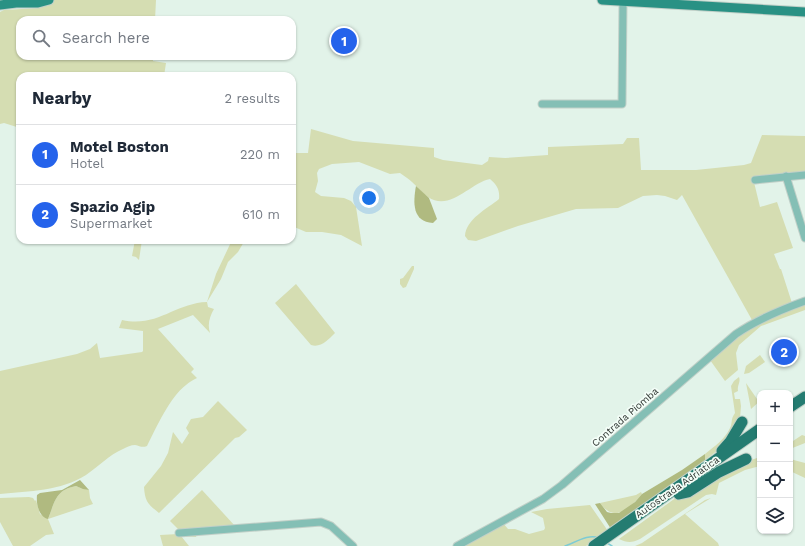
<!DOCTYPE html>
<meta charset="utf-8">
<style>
:root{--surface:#fff;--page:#f6f6f7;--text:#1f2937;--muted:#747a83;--line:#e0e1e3;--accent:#2563eb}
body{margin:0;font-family:"Work Sans",sans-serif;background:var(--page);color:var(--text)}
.controls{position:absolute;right:12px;bottom:12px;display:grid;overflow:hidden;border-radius:8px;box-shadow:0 1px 3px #0004}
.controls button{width:36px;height:36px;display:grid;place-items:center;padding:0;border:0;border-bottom:1px solid var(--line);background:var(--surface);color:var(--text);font:20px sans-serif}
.you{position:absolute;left:369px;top:198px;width:14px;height:14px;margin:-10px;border:3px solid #fff;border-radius:50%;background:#1a73e8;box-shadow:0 0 0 6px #1a73e833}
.badge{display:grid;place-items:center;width:26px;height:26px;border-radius:50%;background:var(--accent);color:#fff;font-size:13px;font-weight:700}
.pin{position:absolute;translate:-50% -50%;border:2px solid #fff;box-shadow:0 1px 4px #0006}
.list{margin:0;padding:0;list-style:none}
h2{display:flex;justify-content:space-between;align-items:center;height:52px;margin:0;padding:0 16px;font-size:17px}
h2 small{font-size:13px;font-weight:400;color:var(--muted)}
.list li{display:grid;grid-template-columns:26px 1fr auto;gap:12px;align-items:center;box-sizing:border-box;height:60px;padding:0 16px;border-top:1px solid var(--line)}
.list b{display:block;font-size:15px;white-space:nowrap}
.list p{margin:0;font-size:13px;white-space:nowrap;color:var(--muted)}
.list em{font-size:13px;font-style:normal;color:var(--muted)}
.icon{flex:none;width:22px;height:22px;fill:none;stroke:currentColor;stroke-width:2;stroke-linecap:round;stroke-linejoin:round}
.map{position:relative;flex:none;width:805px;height:546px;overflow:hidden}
.search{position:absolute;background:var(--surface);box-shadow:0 1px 3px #0004;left:16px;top:16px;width:280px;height:44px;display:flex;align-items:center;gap:10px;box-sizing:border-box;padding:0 14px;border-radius:12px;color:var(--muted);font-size:15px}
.panel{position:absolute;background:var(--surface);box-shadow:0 1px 3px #0004;left:16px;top:72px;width:280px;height:172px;border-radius:12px}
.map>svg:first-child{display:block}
.green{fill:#d5ddb2}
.forest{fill:#b0ba80}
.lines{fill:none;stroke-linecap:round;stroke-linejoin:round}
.stream{stroke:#7dcbd4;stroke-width:1.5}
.minor-casing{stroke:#c1d0c8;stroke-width:9}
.major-casing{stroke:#c1d0c8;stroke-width:11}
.highway-casing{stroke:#c1d0c8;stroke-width:13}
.minor{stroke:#84bfb5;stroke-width:7}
.major{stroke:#299184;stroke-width:9}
.highway{stroke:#247c71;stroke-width:11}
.labels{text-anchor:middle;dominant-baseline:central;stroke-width:3.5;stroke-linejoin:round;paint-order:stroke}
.street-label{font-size:10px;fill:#2c332f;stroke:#f4fef8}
</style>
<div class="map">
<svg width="805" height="546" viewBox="0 0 805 546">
<rect width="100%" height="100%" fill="#e2f3e9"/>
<g class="green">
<path d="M54 0H156L155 20H20V56H153V61L166 63 164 76H20V128L4 123 0 124V12L4 10 39 8 45 6Z"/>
<path d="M311 129 353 141 434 148V157L443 160 482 165 488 161 489 157 505 158 548 155V147L623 144 627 138H639L641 170H696L744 165 751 163 762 135 805 136V173L753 178 760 207 777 202 793 248 774 254 780 269H781L792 303 765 314 752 320 682 195 677 200 665 196 657 195 643 196 618 208 576 209 518 226 476 241 468 240 465 236C466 219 487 209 499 199 500 190 497 185 490 179 470 183 450 212 428 197 422 193 418 187 412 182 409 179 404 176 400 173L390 174 359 162 332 164 319 169 317 173 318 181 315 192 321 196 344 198 351 201 356 207 362 246 341 235 322 232H306L292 226V153H308Z"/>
<path d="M135 240H142L139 260 136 257 132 256Z"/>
<path d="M232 240H245L238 252 228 262 221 279 207 302 208 307 214 309C210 316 207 324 210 333L193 315 158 329 194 369 191 372 197 378C193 380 189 382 186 385 170 397 156 428 147 446 142 448 140 446 135 445 131 445 127 447 123 449 109 455 99 466 86 475 61 491 29 491 0 494V371L77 354 90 349 97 343 100 358 142 352 143 351V331L119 328 122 320C157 328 175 303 207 302L216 274Z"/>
<path d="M412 266H414V269L406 287 403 288 400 284V279L403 278Z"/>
<path d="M296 284 335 333C328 340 321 348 311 345L275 303Z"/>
<path d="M805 304V310L761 326 739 345 736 353 738 370 725 381 710 360 753 326 791 309Z"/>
<path d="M760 355 765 362 749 373 744 374 746 366Z"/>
<path d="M739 377C741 382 737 385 738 391L734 393 735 399H740L741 406 740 418 722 447 705 460V454C715 446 725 439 730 428 733 422 730 420 735 413L731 386 734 381Z"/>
<path d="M746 383 757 399 760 397V401L751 409Z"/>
<path d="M218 401 247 430 239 437 235 438 159 513C148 504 145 502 144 487L161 466 168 453 173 432 182 444 189 433 186 428 191 419 203 417Z"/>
<path d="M802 435 805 436V443L790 449V443Z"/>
<path d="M760 457V466L745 470 719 483 716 495 712 494 706 495 640 539C632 543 627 543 619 539L681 494 748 461Z"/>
<path d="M790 459 805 463V478L790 471Z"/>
<path d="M76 486 81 488 89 490 90 498 93 504 48 519 54 534 46 535 30 546H13L0 522V498L29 497 33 498 35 501 36 500 40 514 48 519C55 502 55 490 76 486Z"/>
<path d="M202 490 235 526 181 532 170 521Z"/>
<path d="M641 492 642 494C630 508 615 524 600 503L636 495Z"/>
<path d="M711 498 685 514 718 543 719 546H635L642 543 705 500Z"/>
<path d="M590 505 608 531 586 546H462L503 523 508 529H515L529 534 544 530 545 528 543 518 531 512 547 509Z"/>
<path d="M197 533 196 537 181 536 189 546H163L160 535Z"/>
</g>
<g class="forest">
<path d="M416 186 429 198 437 219 433 223C412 222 413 202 416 186Z"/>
<path d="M705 454V460L611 529 595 504 600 503 607 512 611 513H619L635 502 642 494 682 470Z"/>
<path d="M80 480 89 490 83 489 76 486C55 490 55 502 48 519 39 517 36 504 37 495L40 493 62 490Z"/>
</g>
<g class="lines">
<g class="stream">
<path d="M607 543 612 546"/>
<path d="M565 546C574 543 590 533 598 538"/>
</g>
<g class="minor-casing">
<g id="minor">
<path d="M542 104H622L623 1"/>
<path d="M786 176 805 238"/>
<path d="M755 180 805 175"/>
<path d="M179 533 321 522 331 526 353 546"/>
<path d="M457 546 543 499 562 485 736 334C758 319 780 310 805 301"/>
</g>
</g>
<g class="major-casing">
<g id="major">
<path d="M602 0 805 12"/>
<path d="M0 5 16 3H38L49 0"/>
</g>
</g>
<g class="highway-casing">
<g id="highway">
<path d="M790 407 805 397"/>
<path d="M722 451 730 442 742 422"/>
<path d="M679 494 688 492 719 472 746 459"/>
<path d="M594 546 760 429"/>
</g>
</g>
<use href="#minor" class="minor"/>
<use href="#major" class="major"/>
<use href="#highway" class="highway"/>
</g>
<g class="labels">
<g class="street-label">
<text transform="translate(625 417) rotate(-41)">Contrada Piomba</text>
<text transform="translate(677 487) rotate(-35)">Autostrada Adriatica</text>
</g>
</g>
</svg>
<div class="controls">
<button>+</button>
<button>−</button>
<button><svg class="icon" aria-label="locate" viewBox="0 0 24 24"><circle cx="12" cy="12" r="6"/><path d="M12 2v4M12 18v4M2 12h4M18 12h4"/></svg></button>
<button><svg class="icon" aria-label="layers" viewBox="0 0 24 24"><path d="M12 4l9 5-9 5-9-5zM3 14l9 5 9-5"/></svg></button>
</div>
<div class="you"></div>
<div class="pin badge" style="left:344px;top:41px">1</div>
<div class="pin badge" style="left:784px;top:352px">2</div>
<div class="search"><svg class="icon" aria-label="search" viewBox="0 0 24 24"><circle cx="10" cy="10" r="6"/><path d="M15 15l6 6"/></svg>Search here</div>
<section class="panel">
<h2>Nearby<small>2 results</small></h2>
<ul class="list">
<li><span class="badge">1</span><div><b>Motel Boston</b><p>Hotel</p></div><em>220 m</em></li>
<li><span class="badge">2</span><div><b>Spazio Agip</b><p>Supermarket</p></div><em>610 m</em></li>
</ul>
</section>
</div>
